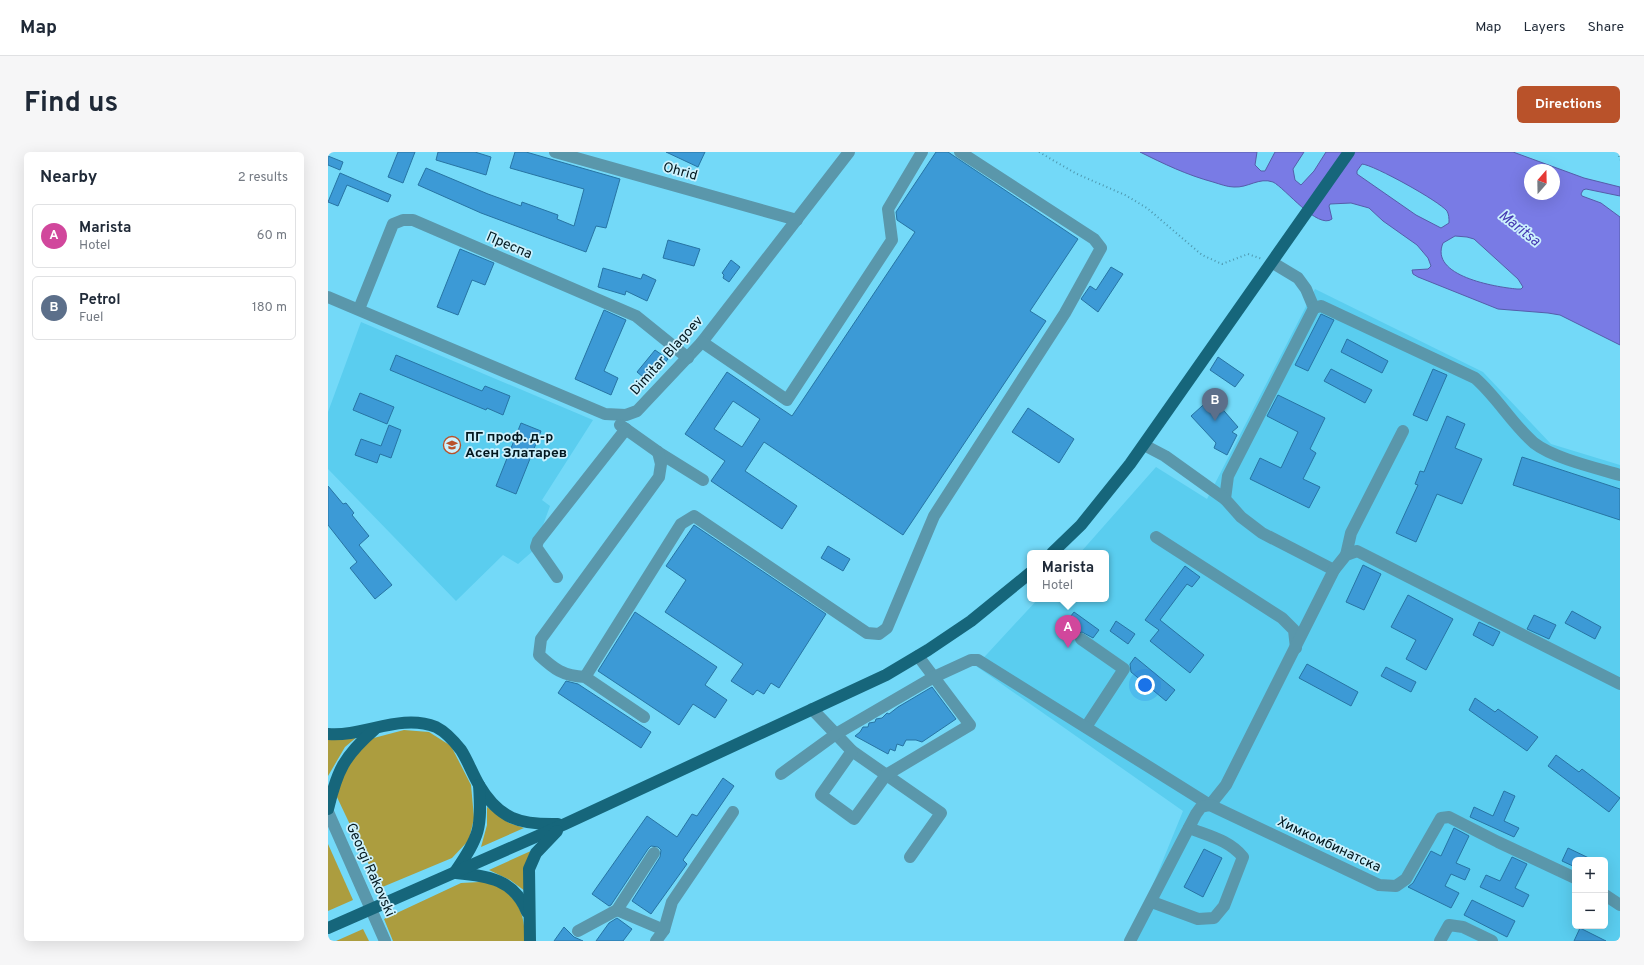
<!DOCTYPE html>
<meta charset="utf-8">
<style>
:root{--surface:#fff;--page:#f6f6f7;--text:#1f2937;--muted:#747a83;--line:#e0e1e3;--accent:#b9522a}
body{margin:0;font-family:Overpass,sans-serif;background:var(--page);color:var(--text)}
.controls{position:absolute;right:12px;bottom:12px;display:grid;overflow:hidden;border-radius:6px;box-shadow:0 4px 16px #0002}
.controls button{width:36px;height:36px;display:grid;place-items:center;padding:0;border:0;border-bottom:1px solid var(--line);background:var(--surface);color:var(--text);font:20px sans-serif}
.compass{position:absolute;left:1196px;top:12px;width:36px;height:36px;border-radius:50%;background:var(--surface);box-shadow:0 4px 16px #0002;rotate:20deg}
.you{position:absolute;left:817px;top:533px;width:14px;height:14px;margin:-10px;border:3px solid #fff;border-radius:50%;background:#1a73e8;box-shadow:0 0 0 6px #1a73e833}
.badge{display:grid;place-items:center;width:26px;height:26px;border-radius:50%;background:var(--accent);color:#fff;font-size:13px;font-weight:700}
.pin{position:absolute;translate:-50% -33px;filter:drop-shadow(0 1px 2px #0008)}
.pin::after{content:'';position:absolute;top:21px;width:14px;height:12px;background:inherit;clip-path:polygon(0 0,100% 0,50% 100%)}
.popup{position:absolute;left:699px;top:398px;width:82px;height:52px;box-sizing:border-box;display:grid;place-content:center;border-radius:6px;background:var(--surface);filter:drop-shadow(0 1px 3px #0005);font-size:13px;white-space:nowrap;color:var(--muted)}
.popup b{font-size:15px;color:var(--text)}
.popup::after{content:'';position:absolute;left:50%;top:100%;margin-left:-8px;border:8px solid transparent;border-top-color:var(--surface)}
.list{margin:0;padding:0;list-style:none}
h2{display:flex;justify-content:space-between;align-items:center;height:52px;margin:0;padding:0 16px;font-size:17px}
h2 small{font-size:13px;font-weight:400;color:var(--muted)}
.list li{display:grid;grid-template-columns:26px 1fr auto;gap:12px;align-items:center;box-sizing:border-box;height:64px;margin:0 8px 8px;padding:0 8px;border:1px solid var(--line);border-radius:6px}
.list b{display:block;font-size:15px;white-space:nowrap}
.list p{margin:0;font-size:13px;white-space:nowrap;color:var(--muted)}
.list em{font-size:13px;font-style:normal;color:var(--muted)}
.map{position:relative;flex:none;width:1292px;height:789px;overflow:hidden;border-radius:6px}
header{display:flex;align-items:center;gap:24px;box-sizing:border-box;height:56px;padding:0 20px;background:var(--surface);border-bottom:1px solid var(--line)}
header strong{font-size:19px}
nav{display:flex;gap:22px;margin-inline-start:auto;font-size:14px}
.intro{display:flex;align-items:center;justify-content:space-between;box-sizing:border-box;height:96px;padding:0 24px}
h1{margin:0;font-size:28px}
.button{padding:10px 18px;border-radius:6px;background:var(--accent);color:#fff;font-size:14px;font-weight:700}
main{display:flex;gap:24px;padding:0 24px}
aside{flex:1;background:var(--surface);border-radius:6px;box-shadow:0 4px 16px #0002}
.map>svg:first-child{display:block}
.built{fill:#5acdef;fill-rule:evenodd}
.green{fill:#ac9d3f}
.water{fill:#797be5;stroke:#555da9;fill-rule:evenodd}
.building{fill:#3c9ad6;stroke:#2774a3;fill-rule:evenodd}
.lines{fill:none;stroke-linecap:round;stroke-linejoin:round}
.path{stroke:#4d97ae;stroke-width:2;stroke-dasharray:1 3;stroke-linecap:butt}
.minor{stroke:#5a97ab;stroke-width:12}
.major{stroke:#16667b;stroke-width:12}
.labels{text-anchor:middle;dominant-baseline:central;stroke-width:3.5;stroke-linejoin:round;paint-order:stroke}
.street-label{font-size:14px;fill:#02171e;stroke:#ccf1fd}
.poi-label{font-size:14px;font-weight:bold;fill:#02171e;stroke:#ccf1fd;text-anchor:start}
.water-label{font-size:15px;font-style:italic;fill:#4538b2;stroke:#ccf1fd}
</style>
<header>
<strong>Map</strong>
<nav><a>Map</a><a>Layers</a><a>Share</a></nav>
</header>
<div class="intro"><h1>Find us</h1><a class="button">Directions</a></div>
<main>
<aside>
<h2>Nearby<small>2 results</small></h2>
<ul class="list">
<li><span class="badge" style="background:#d1479c">A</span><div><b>Marista</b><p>Hotel</p></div><em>60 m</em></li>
<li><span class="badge" style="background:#5c6f8a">B</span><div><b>Petrol</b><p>Fuel</p></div><em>180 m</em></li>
</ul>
</aside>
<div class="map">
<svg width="1292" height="789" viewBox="0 0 1292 789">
<rect width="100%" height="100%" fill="#73d9f8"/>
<g class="built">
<path d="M987 137 1155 220 1223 292 1292 313V789H802L855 659 648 514 710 447H778V401H752L828 315 879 347ZM1247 708H1277V774H1247Z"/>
<path d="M33 170 265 268 214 348 222 354 206 398 190 412 175 403 128 449 0 317V260Z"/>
</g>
<g class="green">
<path d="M76 578 101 580 123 594 143 633 146 666 141 688 124 706 52 736 8 643 19 613 42 587Z"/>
<path d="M30 584 17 595 0 624V585Z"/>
<path d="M159 655 181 671 196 676 153 695 159 673Z"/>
<path d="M0 692 25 748 0 759Z"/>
<path d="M205 698 197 739 182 728 161 718Z"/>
<path d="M133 731C142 731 153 729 161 731 188 740 199 763 196 789H65L56 767Z"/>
<path d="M35 777 41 789H8Z"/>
</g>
<path class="water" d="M812 0H929L927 13 933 19H937L947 0H976L965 17 967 28 973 33 986 19 998 0H1185L1256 26 1292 35V44L1258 37 1255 38 1253 42 1254 44 1273 51 1292 65V193L1232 163 1220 161 1170 157 1090 125 1085 122 1084 118 1100 117 1103 114 1100 106 1089 93 1055 69 1041 56 1023 51 1002 52 1001 54 1004 67C990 78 957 36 945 30 931 25 920 36 906 35 899 35 892 32 885 30 859 23 836 12 812 0ZM1034 12C1046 13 1111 49 1119 59 1121 63 1121 66 1121 71L1113 76 1088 63 1029 22V19ZM1202 18H1226V42H1202ZM1127 84 1139 85 1146 87 1190 127 1195 135 1193 137H1189C1167 135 1101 124 1115 91Z"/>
<g class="building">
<path d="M70 0H87L75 31 60 25Z"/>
<path d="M110 0H147L163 5 158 23 108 8Z"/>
<path d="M187 0H198L292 27 278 76 268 74 258 100 153 61 90 33 98 16 160 42 193 54 194 50 230 63 229 67 246 74 256 37 182 16Z"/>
<path d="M338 0H377L370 15Z"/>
<path d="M608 0H620L750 87 702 159 718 169 575 383 436 290 417 319 469 354 454 377 383 329 397 309 357 282 399 220 464 264 587 80 569 68 568 60ZM405 249 432 267 414 295 386 277Z"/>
<path d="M0 4 15 10 12 18 0 13Z"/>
<path d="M12 21 63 43 60 50 19 33 10 54 0 50Z"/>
<path d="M340 88 372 97 366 114 335 106Z"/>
<path d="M132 97 166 111 157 133 144 128 130 163 109 155Z"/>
<path d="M403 108 412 115 401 130 395 126 396 123 394 121Z"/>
<path d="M783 115 795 122 770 160 753 147 762 134 768 138Z"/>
<path d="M275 116 313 127 315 122 328 128 319 149 298 139 297 143 270 135Z"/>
<path d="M276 158 298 168 276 219 290 226 283 243 247 227Z"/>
<path d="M993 162 1006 168 980 219 967 213Z"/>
<path d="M1019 187 1060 209 1054 221 1013 200Z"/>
<path d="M327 198 340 207 321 230 309 220Z"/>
<path d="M68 203 154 239 157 234 182 244 175 263 159 256 158 258 62 218Z"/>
<path d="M890 205 916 223 907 235 882 218Z"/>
<path d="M1003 217 1044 238 1037 251 996 229Z"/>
<path d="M1105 217 1119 223 1099 269 1085 263Z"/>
<path d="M32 241 66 255 59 272 25 258Z"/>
<path d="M950 243 997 266 982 297 988 301 975 327 992 335 981 356 922 327 932 306 953 316 970 280 939 264Z"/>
<path d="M884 245 910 275 904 280 909 283 899 303 886 296 888 291 863 264Z"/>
<path d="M700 256 746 287 731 311 684 280Z"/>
<path d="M1119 264 1137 272 1127 296 1154 307 1134 352 1109 342 1088 390 1068 381 1090 333 1087 332 1092 319 1096 320Z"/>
<path d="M193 271 213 279 188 342 168 334Z"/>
<path d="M61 273 73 278 63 306 52 302 49 311 27 303 33 287 53 294Z"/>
<path d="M1194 305 1292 337V368L1185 333Z"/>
<path d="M0 334 15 352 18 351 26 361 24 363 41 384 31 393 64 433 47 447 22 416 29 410 0 373Z"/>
<path d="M366 373 498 462 451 536 443 531 436 542 429 538 425 543 403 529 415 512 337 460 358 428 338 414Z"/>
<path d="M500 394 522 407 515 419 493 406Z"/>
<path d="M1035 413 1053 422 1036 458 1018 450Z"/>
<path d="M857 414 872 425 864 435 859 432 832 468 876 503 862 521 822 489 831 478 817 468Z"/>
<path d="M1080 443 1125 467 1098 518 1078 507 1088 488 1063 475Z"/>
<path d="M1244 459 1273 475 1267 487 1237 471Z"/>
<path d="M307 460 389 515 377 533 399 548 387 566 365 552 351 573 270 519Z"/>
<path d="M746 460 771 478 765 486 754 480 748 482 736 473Z"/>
<path d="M1206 463 1228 473 1221 487 1199 477Z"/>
<path d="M788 469 807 482 800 492 782 479Z"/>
<path d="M1151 470 1172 480 1165 494 1145 483Z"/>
<path d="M807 505 847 538 838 549 803 520 802 512Z"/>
<path d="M979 512 1030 540 1023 554 971 526Z"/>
<path d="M1058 515 1088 530 1083 540 1053 524Z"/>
<path d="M238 529 250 532 323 580 313 596 230 541Z"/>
<path d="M604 535 628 567 594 590 588 588H578L575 594 569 592 567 599 562 597 560 602 527 584 532 580 535 575H540L541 571 547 570 548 567 554 566 559 561 561 562 570 555Z"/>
<path d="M1147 546 1167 560 1170 557 1210 585 1199 599 1141 558Z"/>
<path d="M1228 603 1251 620 1254 617 1292 646 1281 660 1220 614Z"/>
<path d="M395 626 406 634 355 708 359 712 323 762 304 749 332 705 333 698 330 695 323 694 320 697 283 753 281 754 264 742 319 664 349 685 364 662 369 664Z"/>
<path d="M1176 639 1187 644 1176 669 1191 676 1186 685 1142 665 1146 655 1165 664Z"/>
<path d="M1126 676 1141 684 1128 711 1142 717 1137 728 1123 722 1117 734 1131 741 1123 756 1080 735 1085 731 1103 699 1113 704Z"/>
<path d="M1240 696 1265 708H1247V715L1234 709Z"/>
<path d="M876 697 894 706 875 745 856 735Z"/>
<path d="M1184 705 1199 712 1187 736 1201 743 1195 755 1152 735 1158 723 1172 729Z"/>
<path d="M1144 748 1187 769 1179 785 1136 763Z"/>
<path d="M289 766 304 777 295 789H268L281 771Z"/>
<path d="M236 775 246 785 255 789H226Z"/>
<path d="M1252 776 1278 789H1246Z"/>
</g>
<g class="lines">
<g class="path">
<path d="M711 0 749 22 797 43 819 56 874 103 894 112 920 102 934 107"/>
<path d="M1290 0 1292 8"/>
</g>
<g class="minor">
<path d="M227 0 469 68"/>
<path d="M945 111 970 126 978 137 986 156 900 324 897 347 913 365 934 381 1006 418"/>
<path d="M0 145 277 262 298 263 309 259 374 190 521 0"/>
<path d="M986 156 993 154 1147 226C1169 245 1184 272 1206 291 1225 306 1268 316 1292 323"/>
<path d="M31 157 65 72 75 68H85L308 164 360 206"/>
<path d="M374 190 459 248 564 88 560 57 594 0"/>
<path d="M292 273 330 300 375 328"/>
<path d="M816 293 837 304 897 347"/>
<path d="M828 385 954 466 966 478 968 496"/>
<path d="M1018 403 1023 381 1075 279"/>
<path d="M229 425 208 395 210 389 298 277"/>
<path d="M753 487 796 517 758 575"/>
<path d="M257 525 353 372 366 364 539 481 551 482 559 476 606 364 737 161 773 96 766 87 632 0"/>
<path d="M484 557 524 599 613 661 582 705"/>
<path d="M316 565 257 525C235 524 226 517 211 503L213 487 331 325 333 312 330 300"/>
<path d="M524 599 493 643 526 667 558 623 642 573 590 504"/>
<path d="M453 622 508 582 606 525 643 508H650L882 653 898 633 1006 418 1018 403 1029 399 1292 532"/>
<path d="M0 660 57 789"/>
<path d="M1277 743 1292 753"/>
<path d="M824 750 870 767 886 766 896 754 915 705C901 688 881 684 861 676"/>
<path d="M289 758 336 778"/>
<path d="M250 779 289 758 326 701"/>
<path d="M328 789 336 778 344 750 405 660"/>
<path d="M802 789 868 662 873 655 882 653 1051 733 1068 734 1078 727 1113 666 1121 665 1170 690 1247 726"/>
<path d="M1112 789 1121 773 1135 775 1164 789"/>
</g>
<g class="major">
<path d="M724 401 753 373 802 312 1021 0"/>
<path d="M0 582C36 585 72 561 108 575 118 580 126 589 133 598 140 609 144 621 151 633 171 667 192 673 230 672"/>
<path d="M0 657C9 619 16 604 46 578"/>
<path d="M127 720C152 684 154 676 151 633"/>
<path d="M128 721C160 724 186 727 199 760"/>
<path d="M0 776 237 672 558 523 600 498 643 469 702 421"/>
<path d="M202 789 201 717 208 701 229 679"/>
</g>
</g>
<defs>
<g id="school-ring" transform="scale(0.9)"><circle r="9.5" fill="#ccf1fd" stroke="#b9522a" stroke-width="1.5"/><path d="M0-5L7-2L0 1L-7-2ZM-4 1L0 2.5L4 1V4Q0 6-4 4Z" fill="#b9522a"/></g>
</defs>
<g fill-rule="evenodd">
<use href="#school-ring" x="124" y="293"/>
</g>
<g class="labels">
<g class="street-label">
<text transform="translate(352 20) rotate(15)">Ohrid</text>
<text transform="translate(181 94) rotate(23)">Преспа</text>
<text transform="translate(339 204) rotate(-48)">Dimitar Blagoev</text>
<text transform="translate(1001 693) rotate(25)">Химкомбинатска</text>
<text transform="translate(42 718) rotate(66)">Georgi Rakovski</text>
</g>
<g class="poi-label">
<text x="137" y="285">ПГ проф. д-р<tspan x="137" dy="16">Асен Златарев</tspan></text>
</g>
<g class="water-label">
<text transform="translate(1191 77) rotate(38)">Maritsa</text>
</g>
</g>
</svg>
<div class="controls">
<button>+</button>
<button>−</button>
</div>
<svg class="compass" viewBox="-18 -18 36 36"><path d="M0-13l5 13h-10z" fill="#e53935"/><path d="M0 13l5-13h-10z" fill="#747a83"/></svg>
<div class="you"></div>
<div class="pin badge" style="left:740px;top:496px;background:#d1479c">A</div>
<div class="popup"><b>Marista</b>Hotel</div>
<div class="pin badge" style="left:887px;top:269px;background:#5c6f8a">B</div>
</div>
</main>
